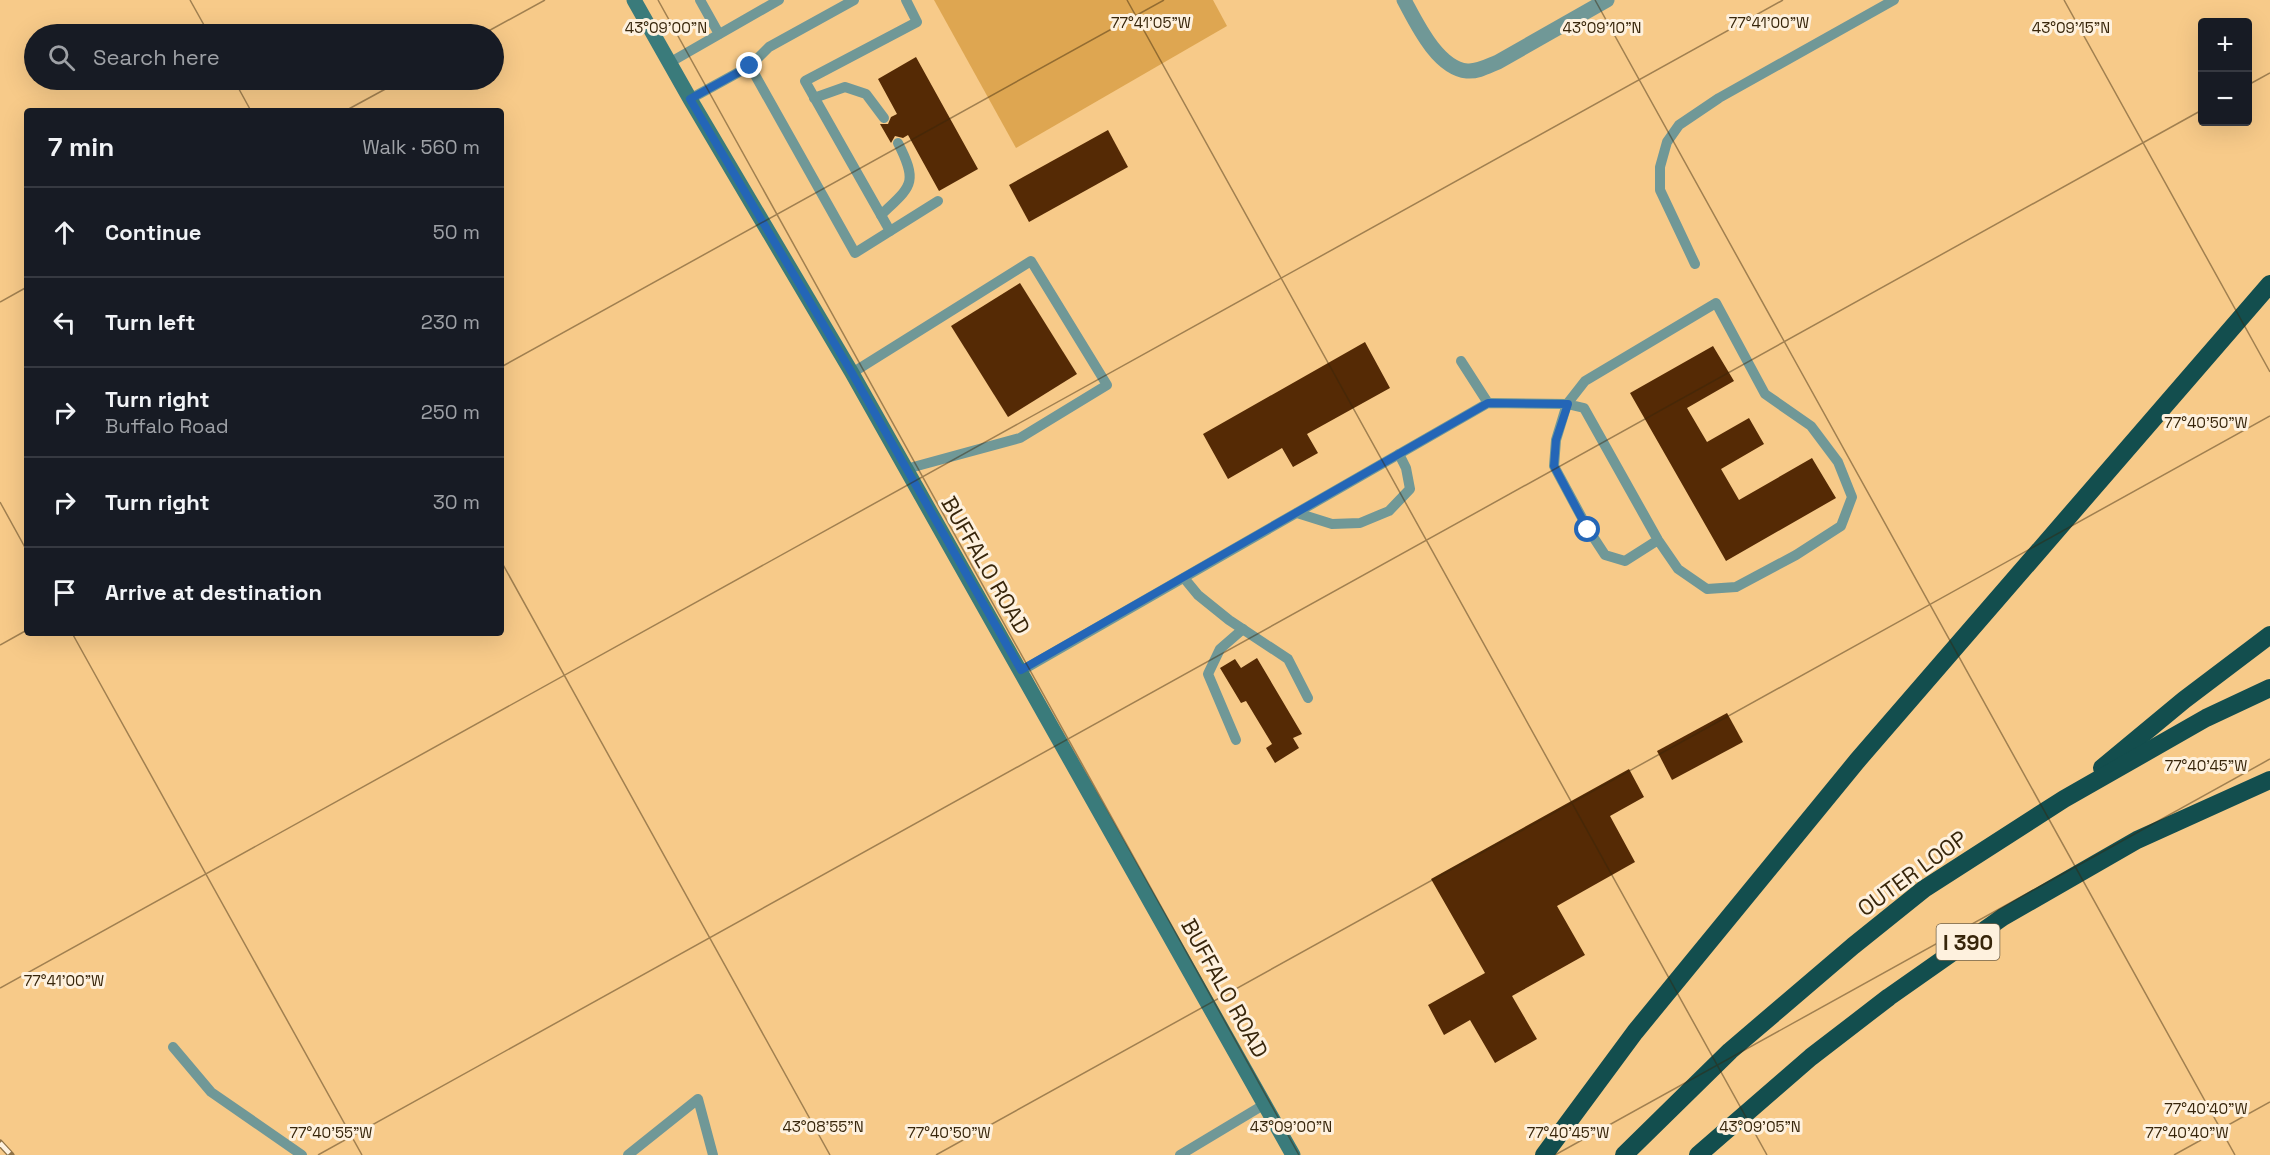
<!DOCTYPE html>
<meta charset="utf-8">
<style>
:root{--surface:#171b24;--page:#242831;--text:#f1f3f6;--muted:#9ea1a6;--line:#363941}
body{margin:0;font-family:"Space Grotesk",sans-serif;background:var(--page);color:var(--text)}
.controls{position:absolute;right:18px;top:18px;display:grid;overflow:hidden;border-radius:6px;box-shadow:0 6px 24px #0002}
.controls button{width:54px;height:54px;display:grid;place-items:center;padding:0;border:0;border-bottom:2px solid var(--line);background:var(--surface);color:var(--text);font:30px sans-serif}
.stop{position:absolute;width:18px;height:18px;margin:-14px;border:4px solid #2466b7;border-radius:50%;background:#fff}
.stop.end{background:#2466b7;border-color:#fff;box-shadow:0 2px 6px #0008}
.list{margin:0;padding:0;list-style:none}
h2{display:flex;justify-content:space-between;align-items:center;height:78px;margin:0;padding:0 24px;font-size:26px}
h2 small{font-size:20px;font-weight:400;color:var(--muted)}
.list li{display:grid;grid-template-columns:39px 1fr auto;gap:18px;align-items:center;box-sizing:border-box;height:90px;padding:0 24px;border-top:2px solid var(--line)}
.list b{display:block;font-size:22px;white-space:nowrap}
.list p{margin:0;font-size:20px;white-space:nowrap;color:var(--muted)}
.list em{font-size:20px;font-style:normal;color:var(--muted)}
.icon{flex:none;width:33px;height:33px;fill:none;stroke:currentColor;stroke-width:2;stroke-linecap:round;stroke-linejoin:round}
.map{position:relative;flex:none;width:2270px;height:1155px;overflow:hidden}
.search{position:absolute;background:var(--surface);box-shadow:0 6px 24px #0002;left:24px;top:24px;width:480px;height:66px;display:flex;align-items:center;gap:15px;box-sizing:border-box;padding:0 21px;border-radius:33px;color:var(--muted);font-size:22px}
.panel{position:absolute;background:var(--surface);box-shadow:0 6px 24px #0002;left:24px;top:108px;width:480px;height:528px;border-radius:6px}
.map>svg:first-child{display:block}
.green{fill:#dea651}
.building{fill:#552a05}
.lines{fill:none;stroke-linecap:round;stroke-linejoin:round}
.service{stroke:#709897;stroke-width:10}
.minor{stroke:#709897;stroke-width:15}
.secondary{stroke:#3a7b7b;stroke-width:15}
.motorway{stroke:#134e4e;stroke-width:18}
.rail-casing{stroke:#907245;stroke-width:7}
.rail{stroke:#fef1de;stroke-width:4.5;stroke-dasharray:14;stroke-linecap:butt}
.route{stroke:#2466b7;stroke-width:8}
.ticks{fill:none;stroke:#38260b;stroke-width:1.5;stroke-opacity:0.45}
.labels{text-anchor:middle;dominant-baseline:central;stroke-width:6;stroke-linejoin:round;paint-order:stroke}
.shield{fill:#fef1de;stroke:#73634a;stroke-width:1.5}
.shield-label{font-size:21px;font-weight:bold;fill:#38260b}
.street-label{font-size:22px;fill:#38260b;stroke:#fef1de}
.ticks-label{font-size:15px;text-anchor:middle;fill:#38260b;stroke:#fef1de;stroke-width:6;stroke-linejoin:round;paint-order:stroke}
</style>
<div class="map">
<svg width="2270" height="1155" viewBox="0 0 2270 1155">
<rect width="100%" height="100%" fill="#f7ca89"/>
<path class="green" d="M934 0H1213L1227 26 1016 148Z"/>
<g class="building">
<path d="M916 57 978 169 939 191 908 135 903 138 895 136 891 143 880 124H888L891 117 897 114 878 79Z"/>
<path d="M1108 130 1128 167 1029 222 1009 185Z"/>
<path d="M1020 283 1077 374 1008 417 951 326Z"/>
<path d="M1365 342 1390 388 1307 434 1318 453 1293 467 1282 448 1228 479 1203 434Z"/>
<path d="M1713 346 1734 381 1687 408 1707 442 1749 418 1764 444 1721 469 1739 500 1812 458 1836 498 1726 561 1630 393Z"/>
<path d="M1257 658 1302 734 1293 738 1299 748 1275 763 1266 748 1272 744 1246 701 1241 703 1220 668 1235 659 1241 668Z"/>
<path d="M1727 713 1743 742 1672 780 1657 751Z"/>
<path d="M1629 769 1644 797 1610 816 1635 862 1557 906 1585 955 1512 996 1537 1039 1495 1063 1470 1020 1444 1035 1428 1005 1485 973 1431 879Z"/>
</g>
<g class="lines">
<g class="service">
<path d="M700 0 719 34"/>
<path d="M669 63 779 0"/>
<path d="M750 66 769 47 854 0"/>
<path d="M814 98 845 87 866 94 884 118"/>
<path d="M690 99 750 66 855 253 938 201"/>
<path d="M881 215C911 186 919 184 898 143"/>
<path d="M890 231 805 81 917 22 906 0"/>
<path d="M1695 264 1660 190V167L1667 142 1679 125 1719 98 1894 0"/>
<path d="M1461 361 1488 403"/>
<path d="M852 373 1031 261 1107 385 1020 438 906 469"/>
<path d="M1297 513 1332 524 1360 523 1389 511 1410 489 1406 468 1399 454"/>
<path d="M1184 578 1198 595 1229 620 1288 659 1308 698"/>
<path d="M1021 671 1488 403 1567 404 1584 408 1658 540 1678 569 1707 589 1736 587 1796 555 1841 526 1852 497 1838 462 1811 426 1765 394 1716 303 1585 381 1567 404 1556 440 1554 466 1588 529 1605 555 1625 561 1658 540"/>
<path d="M1236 740 1208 674 1220 649 1243 629"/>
<path d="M173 1047 211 1092 302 1155"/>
<path d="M628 1155 698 1099 713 1155"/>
<path d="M1180 1155 1265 1104"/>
</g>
<path class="minor" d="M1404 0C1416 22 1437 68 1467 71 1478 72 1488 66 1498 62L1607 0"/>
<path class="secondary" d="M634 0 690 99 852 373 1293 1155"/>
<g class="motorway">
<path d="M2102 768 2184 700 2270 635"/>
<path d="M1544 1155 1635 1032 1857 761 2270 284"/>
<path d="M1624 1155 1730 1051 1853 946 1924 889 2064 799 2206 718 2270 688"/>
<path d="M1698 1155 1811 1057 1889 997 2003 917 2137 840 2270 780"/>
</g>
<g class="rail-casing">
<path id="rail" d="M0 1143 11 1155"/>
</g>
<use href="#rail" class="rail"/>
</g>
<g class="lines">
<path class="route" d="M750 66 690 99 852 373 1021 670 1488 403 1568 404 1556 440 1554 466 1588 530"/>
</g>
<path class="ticks" d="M190 0 209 34M658 0 1299 1155M1127 0 1767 1155M1595 0 2235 1155M2064 0 2270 372M483 34 545 0M234 80 251 111M2248 85 2270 73M345 111 402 80M0 302 27 287M501 367 1164 0M0 502 27 551M501 561 830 1155M72 633 362 1155M0 645 27 630M0 988 1783 0M318 1155 2202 110M936 1155 2270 416M1555 1155 2270 759M2174 1155 2270 1102"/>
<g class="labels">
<rect class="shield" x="1936.5" y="924" width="63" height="36" rx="4.5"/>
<g class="shield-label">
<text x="1968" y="942">I 390</text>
</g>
<g class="street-label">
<text transform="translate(986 565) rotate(60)">BUFFALO ROAD</text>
<text transform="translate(1912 873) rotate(-36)">OUTER LOOP</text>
<text transform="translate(1225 988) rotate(61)">BUFFALO ROAD</text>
</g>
</g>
<g class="ticks-label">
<text x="1151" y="28">77°41'05"W</text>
<text x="1769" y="28">77°41'00"W</text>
<text x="666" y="33">43°09'00"N</text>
<text x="1602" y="33">43°09'10"N</text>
<text x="2071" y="33">43°09'15"N</text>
<text x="2206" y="428">77°40'50"W</text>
<text x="2206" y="771">77°40'45"W</text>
<text x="64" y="986">77°41'00"W</text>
<text x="2206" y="1114">77°40'40"W</text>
<text x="823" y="1132">43°08'55"N</text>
<text x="1291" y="1132">43°09'00"N</text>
<text x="1760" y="1132">43°09'05"N</text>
<text x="331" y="1138">77°40'55"W</text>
<text x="949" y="1138">77°40'50"W</text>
<text x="1568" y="1138">77°40'45"W</text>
<text x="2187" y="1138">77°40'40"W</text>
</g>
</svg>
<div class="controls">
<button>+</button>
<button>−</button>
</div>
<div class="stop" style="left:1588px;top:530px"></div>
<div class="stop end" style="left:750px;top:66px"></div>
<div class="search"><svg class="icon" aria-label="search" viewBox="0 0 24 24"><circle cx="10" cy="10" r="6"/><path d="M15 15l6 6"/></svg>Search here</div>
<section class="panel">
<h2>7 min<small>Walk · 560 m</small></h2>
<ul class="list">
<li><svg class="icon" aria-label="ahead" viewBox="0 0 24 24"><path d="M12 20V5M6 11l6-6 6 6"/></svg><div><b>Continue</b></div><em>50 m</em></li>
<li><svg class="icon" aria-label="left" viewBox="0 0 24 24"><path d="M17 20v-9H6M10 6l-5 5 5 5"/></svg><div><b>Turn left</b></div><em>230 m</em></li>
<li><svg class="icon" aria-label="right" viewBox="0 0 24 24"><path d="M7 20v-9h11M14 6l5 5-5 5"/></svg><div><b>Turn right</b><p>Buffalo Road</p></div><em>250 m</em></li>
<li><svg class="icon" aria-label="right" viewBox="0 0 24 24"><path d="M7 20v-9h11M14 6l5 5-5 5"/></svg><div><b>Turn right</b></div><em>30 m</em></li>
<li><svg class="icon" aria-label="arrive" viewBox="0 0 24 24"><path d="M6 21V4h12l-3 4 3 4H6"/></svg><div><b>Arrive at destination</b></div></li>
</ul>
</section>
</div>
